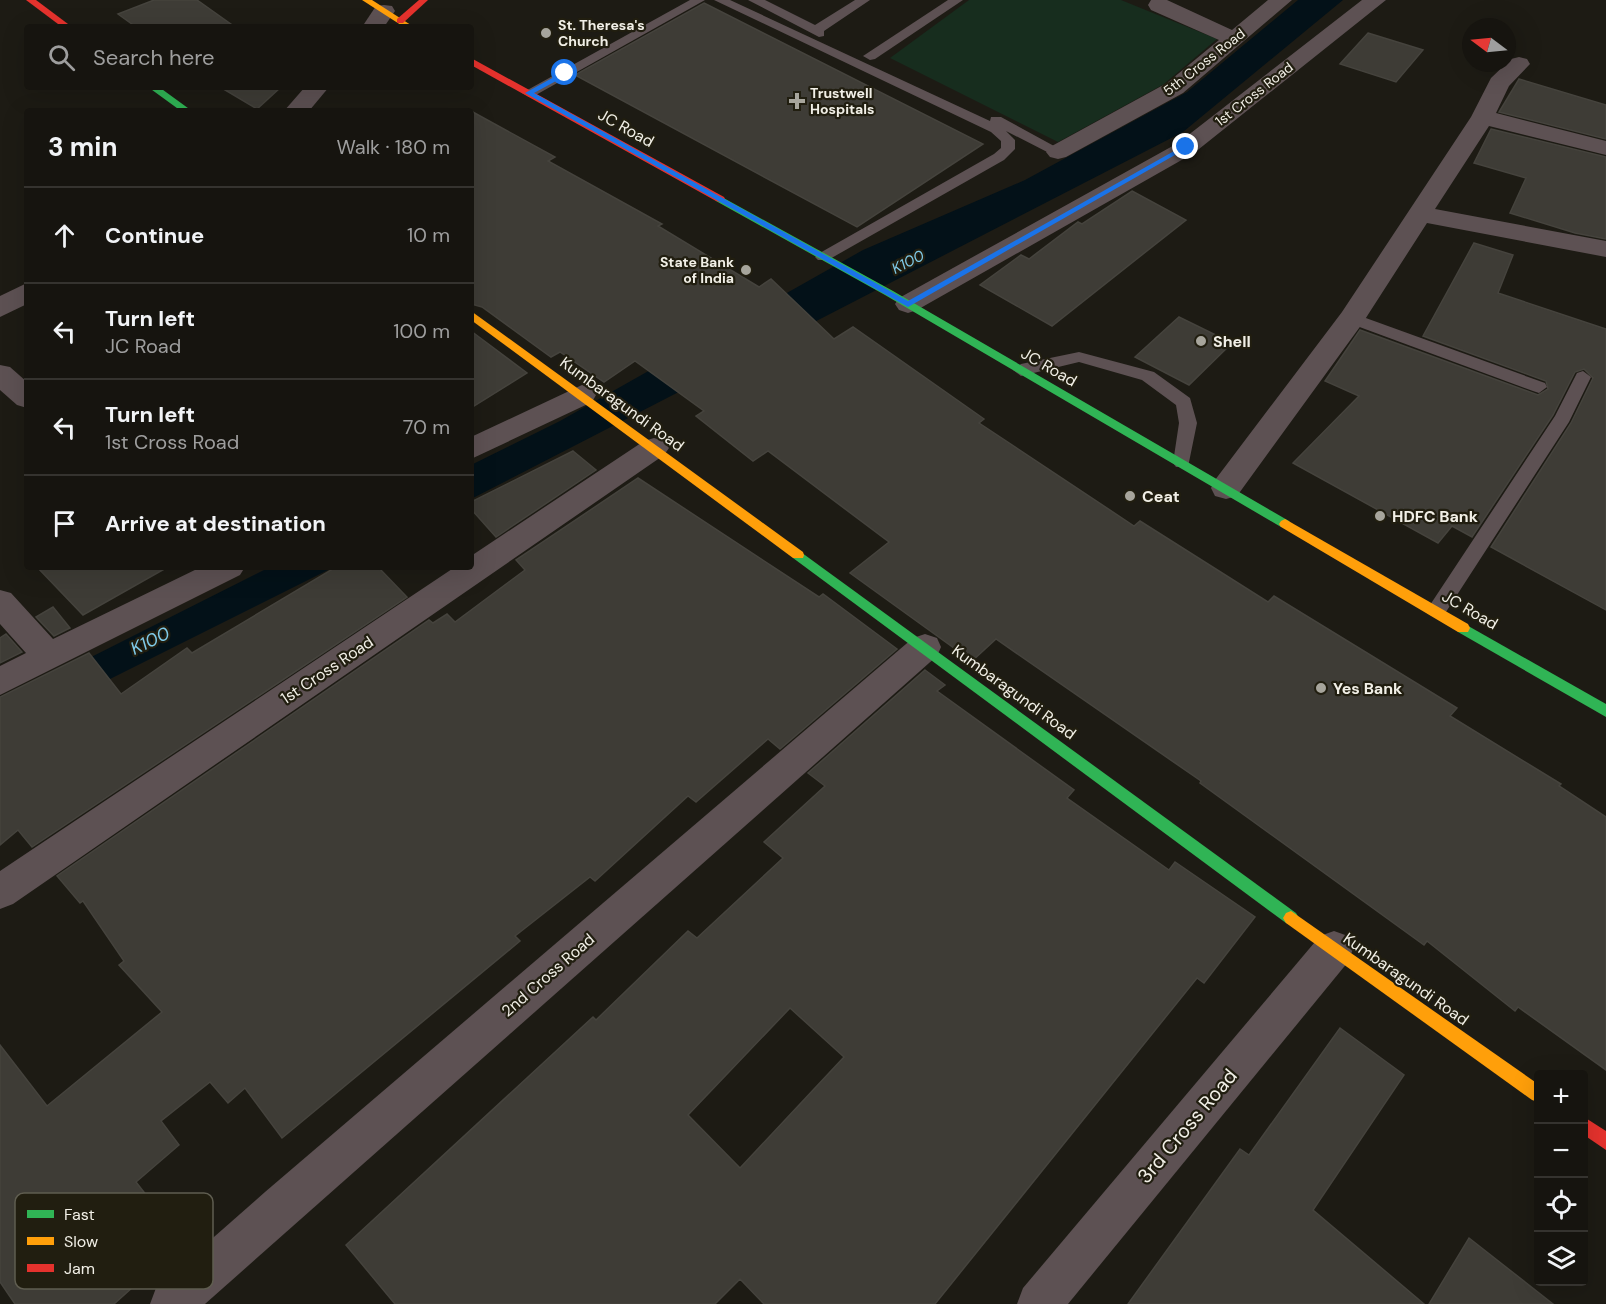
<!DOCTYPE html>
<meta charset="utf-8">
<style>
:root{--surface:#16140f;--page:#23211d;--text:#f1f3f6;--muted:#9e9e9e;--line:#35332f}
body{margin:0;font-family:"DM Sans",sans-serif;background:var(--page);color:var(--text)}
.controls{position:absolute;right:18px;bottom:18px;display:grid;overflow:hidden;border-radius:6px;box-shadow:0 6px 24px #0002}
.controls button{width:54px;height:54px;display:grid;place-items:center;padding:0;border:0;border-bottom:2px solid var(--line);background:var(--surface);color:var(--text);font:30px sans-serif}
.compass{position:absolute;left:1462px;top:18px;width:54px;height:54px;border-radius:50%;background:var(--surface);box-shadow:0 6px 24px #0002;rotate:286deg}
.stop{position:absolute;width:18px;height:18px;margin:-14px;border:4px solid #1a73e8;border-radius:50%;background:#fff}
.stop.end{background:#1a73e8;border-color:#fff;box-shadow:0 2px 6px #0008}
.list{margin:0;padding:0;list-style:none}
h2{display:flex;justify-content:space-between;align-items:center;height:78px;margin:0;padding:0 24px;font-size:26px}
h2 small{font-size:20px;font-weight:400;color:var(--muted)}
.list li{display:grid;grid-template-columns:39px 1fr auto;gap:18px;align-items:center;box-sizing:border-box;height:96px;padding:0 24px;border-top:2px solid var(--line)}
.list b{display:block;font-size:22px;white-space:nowrap}
.list p{margin:0;font-size:20px;white-space:nowrap;color:var(--muted)}
.list em{font-size:20px;font-style:normal;color:var(--muted)}
.icon{flex:none;width:33px;height:33px;fill:none;stroke:currentColor;stroke-width:2;stroke-linecap:round;stroke-linejoin:round}
.map{position:relative;flex:none;width:1606px;height:1304px;overflow:hidden}
.search{position:absolute;background:var(--surface);box-shadow:0 6px 24px #0002;left:24px;top:24px;width:450px;height:66px;display:flex;align-items:center;gap:15px;box-sizing:border-box;padding:0 21px;border-radius:6px;color:var(--muted);font-size:22px}
.panel{position:absolute;background:var(--surface);box-shadow:0 6px 24px #0002;left:24px;top:108px;width:450px;height:462px;border-radius:6px}
.map>svg:first-child{display:block}
.green{fill:#172d1e}
.water{fill:#031118}
.building{fill:#3e3c36;stroke:#45433d;stroke-width:1.5;fill-rule:evenodd}
.lines{fill:none;stroke-linecap:round;stroke-linejoin:round}
.lane{fill:#5d5153;fill-rule:evenodd}
.street{fill:#5d5153;fill-rule:evenodd}
.fast{fill:#30b455;fill-rule:evenodd}
.slow{fill:#ff9f0a;fill-rule:evenodd}
.jam{fill:#e5322d;fill-rule:evenodd}
.route{fill:#1a73e8}
.poi-dot{fill:#a7a59c;stroke:#211e10;stroke-width:2}
.labels{text-anchor:middle;dominant-baseline:central;stroke-width:4.5;stroke-linejoin:round;paint-order:stroke}
.far-poi-label{font-size:14px;font-weight:bold;fill:#f1efe6;stroke:#211e10;text-anchor:start}
.far-street-label{font-size:14px;fill:#f1efe6;stroke:#211e10}
.far-water-label{font-size:15px;font-style:italic;fill:#7fcae8;stroke:#211e10}
.street-label{font-size:16px;fill:#f1efe6;stroke:#211e10}
.poi-label{font-size:16px;font-weight:bold;fill:#f1efe6;stroke:#211e10;text-anchor:start}
.water-label{font-size:18px;font-style:italic;fill:#7fcae8;stroke:#211e10}
.near-street-label{font-size:20px;fill:#f1efe6;stroke:#211e10}
.key{fill:#211e10;stroke:#5f5d50;stroke-width:1.5}
.key-label{font-size:16px;fill:#f1efe6}
</style>
<div class="map">
<svg width="1606" height="1304" viewBox="0 0 1606 1304">
<rect width="100%" height="100%" fill="#1d1b14"/>
<path class="green" d="M969 0H1121L1217 39 1164 84 1058 142 890 58Z"/>
<g class="water">
<path d="M1298 0H1343L1183 132 471 499V465L560 421 863 250 1025 180 1187 92Z"/>
<path d="M270 567H334L0 734V703Z"/>
</g>
<g class="building">
<path d="M154 0H197L235 27H136L118 14Z"/>
<path d="M704 3 983 144 857 227 575 75Z"/>
<path d="M1368 33 1423 50 1396 82 1340 64Z"/>
<path d="M1519 79 1606 105V139L1499 112Z"/>
<path d="M220 87H281L257 109Z"/>
<path d="M471 111 555 157 548 161 662 224 658 226 759 287 771 279 834 339 853 327 984 419 979 423 1134 526 1140 521 1268 602 1274 596 1457 708 1450 716 1561 784 1559 786 1606 817V1070L1518 1007 1515 1011 1427 941 1424 945 1200 783 1201 781 996 639 972 661 850 573 889 542 768 451 753 461 696 416 704 411 635 361 604 382 560 352 551 357 482 307 471 304Z"/>
<path d="M1491 129 1606 157V239L1575 233 1510 213 1526 178 1474 163Z"/>
<path d="M1132 191 1186 220 1052 326 980 285 1021 255 1029 259 1078 222 1082 224Z"/>
<path d="M1474 243 1513 255 1498 293 1606 329V610L1491 547 1571 423 1593 378 1584 369 1575 372 1553 415 1472 537 1452 526 1438 543 1293 463 1359 396 1325 381 1360 330 1538 395 1548 389 1546 381 1423 336Z"/>
<path d="M1179 317 1232 343 1189 385 1135 357Z"/>
<path d="M471 331 527 373 471 408Z"/>
<path d="M573 451 596 470 496 537 471 509V502Z"/>
<path d="M638 478 819 597 823 594 897 649 780 749 768 739 696 802 688 796 595 881 590 877 515 936 520 941 282 1138 245 1088 228 1103 210 1082 161 1121 179 1145 136 1182 183 1242 114 1304H15L0 1282V1045L47 1106 162 1012 119 965 124 961 83 901 80 903 57 876 429 620 433 623 447 614 455 622 525 570 516 560Z"/>
<path d="M37 567H168L83 615Z"/>
<path d="M336 567H378L407 597 32 847 18 830 0 845V697L89 653 121 694 187 648 192 653Z"/>
<path d="M53 607 70 628 54 636 36 617Z"/>
<path d="M6 634 22 652 0 663V638Z"/>
<path d="M925 670 945 685 937 691 1074 790 1067 798 1169 870 1175 862 1255 917 1204 983 1197 978 935 1304H764L740 1279 715 1304H395L346 1245 593 1017 596 1020 688 931 697 938 783 858 764 842 825 786 808 773ZM790 1008 844 1057 740 1168 688 1115Z"/>
<path d="M1340 1028 1404 1075 1313 1210 1424 1304H1128L1240 1149 1249 1155Z"/>
<path d="M1469 1238 1553 1304H1429Z"/>
</g>
<g class="lines">
<g class="lane">
<path d="M690 0H705L534 96 529 97 522 93Z"/>
<path d="M714 0H730L990 121 991 117H1001L1065 152 1063 155H1053L1006 131 1015 140V149L1004 160 828 260H818L815 257 818 254 994 154 1001 148V141L991 132Z"/>
<path d="M748 0H765L815 25 855 0H870L824 31V36L819 37Z"/>
<path d="M948 0H963L875 59 870 60 863 56Z"/>
<path d="M1352 313 1545 383 1547 387 1539 393 1533 391 1346 322 1344 318Z"/>
<path d="M1079 352 1154 372 1190 398 1197 423 1188 467H1176L1173 463 1179 423 1176 405 1142 380 1079 362 1021 376 1013 370 1021 364Z"/>
<path d="M1583 371 1591 377 1569 422 1444 615 1437 617 1430 615 1427 610 1430 605 1555 416 1577 373Z"/>
</g>
<g class="street">
<path d="M1151 0H1167L1232 30 1268 0H1292L1183 93 1066 157 1058 159 1050 157 1046 152 1050 147 1167 83 1219 40 1151 10 1148 5Z"/>
<path d="M1362 0H1386L1194 153 917 310 908 313 899 310 895 304 899 298 1178 143Z"/>
<path d="M384 5 392 6 395 11 384 27H362L376 6Z"/>
<path d="M1519 57 1527 59 1530 64 1509 86 1496 113 1606 141V155L1489 126 1435 209 1606 241V257L1427 223 1362 324 1237 496 1226 499 1215 496 1211 488 1215 480 1342 312 1471 117 1491 78 1511 59Z"/>
<path d="M305 87H329L309 111H284Z"/>
<path d="M27 283V304L0 317V296Z"/>
<path d="M0 365 10 367 27 382V408L17 405 0 390Z"/>
<path d="M582 385 592 388 596 395 592 402 471 459V437Z"/>
<path d="M654 438 664 441 669 448 664 455 13 904 0 909V871L455 567H471V556L644 441Z"/>
<path d="M201 567H245L240 575 0 695V666L26 653 0 624V590L11 593 53 639Z"/>
<path d="M925 634 937 638 941 647 937 656 205 1304H150L156 1288 265 1192 913 638Z"/>
<path d="M1334 931 1348 936 1353 949 1348 962 1068 1304H1017L1023 1288 1320 936Z"/>
</g>
<g class="fast">
<path d="M148 87H159L192 111H181Z"/>
<path d="M720 196 893 291 1289 521 1291 524 1289 527H1281L885 295 716 201 715 199Z"/>
<path d="M798 550 1296 913 1299 918 1296 923 1291 925 1286 923 793 558 792 555 793 552Z"/>
<path d="M1463 623 1606 704V717L1458 632 1456 628 1458 624Z"/>
</g>
<g class="slow">
<path d="M362 0H372L414 27H404Z"/>
<path d="M471 311 803 552 804 555 803 558H793L471 320Z"/>
<path d="M1285 519 1468 624 1470 628 1468 632H1458L1281 527 1279 524 1281 521Z"/>
<path d="M1291 911 1538 1084V1102L1532 1100 1286 923 1283 918 1286 913Z"/>
</g>
<g class="jam">
<path d="M26 0H36L72 27H62Z"/>
<path d="M419 0H428L403 23H397V19Z"/>
<path d="M471 58 724 197 725 199 720 202 716 201 471 65Z"/>
<path d="M1584 1117 1606 1131V1150L1584 1135Z"/>
</g>
</g>
<path class="route" d="M565 71 567 75 534 93 908 301 1183 146 1189 147 908 307 525 93Z"/>
<g class="poi-dot">
<circle cx="546" cy="33" r="6"/>
<path d="M794 92h6v6h6v6h-6v6h-6v-6h-6v-6h6z"/>
<circle cx="746" cy="270" r="6"/>
<circle cx="1201" cy="341" r="6"/>
<circle cx="1130" cy="496" r="6"/>
<circle cx="1380" cy="516" r="6"/>
<circle cx="1321" cy="688" r="6"/>
</g>
<g class="labels">
<g class="far-poi-label">
<text x="558" y="25">St. Theresa's<tspan x="558" dy="16">Church</tspan></text>
<text x="810" y="93">Trustwell<tspan x="810" dy="16">Hospitals</tspan></text>
<text x="734" y="262" text-anchor="end">State Bank<tspan x="734" dy="16">of India</tspan></text>
</g>
<g class="far-street-label">
<text transform="translate(1204 62) rotate(-38)">5th Cross Road</text>
<text transform="translate(1254 94) rotate(-38)">1st Cross Road</text>
</g>
<g class="far-water-label">
<text transform="translate(908 262) rotate(-27)">K100</text>
</g>
<g class="street-label">
<text transform="translate(626 128) rotate(29)">JC Road</text>
<text transform="translate(1049 367) rotate(30)">JC Road</text>
<text transform="translate(622 404) rotate(36)">Kumbaragundi Road</text>
<text transform="translate(1470 610) rotate(30)">JC Road</text>
<text transform="translate(327 670) rotate(-34)">1st Cross Road</text>
<text transform="translate(1014 692) rotate(36)">Kumbaragundi Road</text>
<text transform="translate(548 975) rotate(-41)">2nd Cross Road</text>
<text transform="translate(1406 979) rotate(35)">Kumbaragundi Road</text>
</g>
<g class="poi-label">
<text x="1213" y="341">Shell</text>
<text x="1142" y="496">Ceat</text>
<text x="1392" y="516">HDFC Bank</text>
<text x="1333" y="688">Yes Bank</text>
</g>
<g class="water-label">
<text transform="translate(150 641) rotate(-26)">K100</text>
</g>
<g class="near-street-label">
<text transform="translate(1187 1126) rotate(-50)">3rd Cross Road</text>
</g>
</g>
<rect x="15" y="1193" width="198" height="96" rx="9" class="key"/>
<rect x="27" y="1210" width="27" height="8" fill="#30b455"/>
<rect x="27" y="1237" width="27" height="8" fill="#ff9f0a"/>
<rect x="27" y="1264" width="27" height="8" fill="#e5322d"/>
<g class="key-label">
<text x="64" y="1220">Fast</text>
<text x="64" y="1247">Slow</text>
<text x="64" y="1274">Jam</text>
</g>
</svg>
<div class="controls">
<button>+</button>
<button>−</button>
<button><svg class="icon" aria-label="locate" viewBox="0 0 24 24"><circle cx="12" cy="12" r="6"/><path d="M12 2v4M12 18v4M2 12h4M18 12h4"/></svg></button>
<button><svg class="icon" aria-label="layers" viewBox="0 0 24 24"><path d="M12 4l9 5-9 5-9-5zM3 14l9 5 9-5"/></svg></button>
</div>
<svg class="compass" viewBox="-18 -18 36 36"><path d="M0-13l5 13h-10z" fill="#e53935"/><path d="M0 13l5-13h-10z" fill="#9e9e9e"/></svg>
<div class="stop" style="left:565px;top:73px"></div>
<div class="stop end" style="left:1186px;top:147px"></div>
<div class="search"><svg class="icon" aria-label="search" viewBox="0 0 24 24"><circle cx="10" cy="10" r="6"/><path d="M15 15l6 6"/></svg>Search here</div>
<section class="panel">
<h2>3 min<small>Walk · 180 m</small></h2>
<ul class="list">
<li><svg class="icon" aria-label="ahead" viewBox="0 0 24 24"><path d="M12 20V5M6 11l6-6 6 6"/></svg><div><b>Continue</b></div><em>10 m</em></li>
<li><svg class="icon" aria-label="left" viewBox="0 0 24 24"><path d="M17 20v-9H6M10 6l-5 5 5 5"/></svg><div><b>Turn left</b><p>JC Road</p></div><em>100 m</em></li>
<li><svg class="icon" aria-label="left" viewBox="0 0 24 24"><path d="M17 20v-9H6M10 6l-5 5 5 5"/></svg><div><b>Turn left</b><p>1st Cross Road</p></div><em>70 m</em></li>
<li><svg class="icon" aria-label="arrive" viewBox="0 0 24 24"><path d="M6 21V4h12l-3 4 3 4H6"/></svg><div><b>Arrive at destination</b></div></li>
</ul>
</section>
</div>
